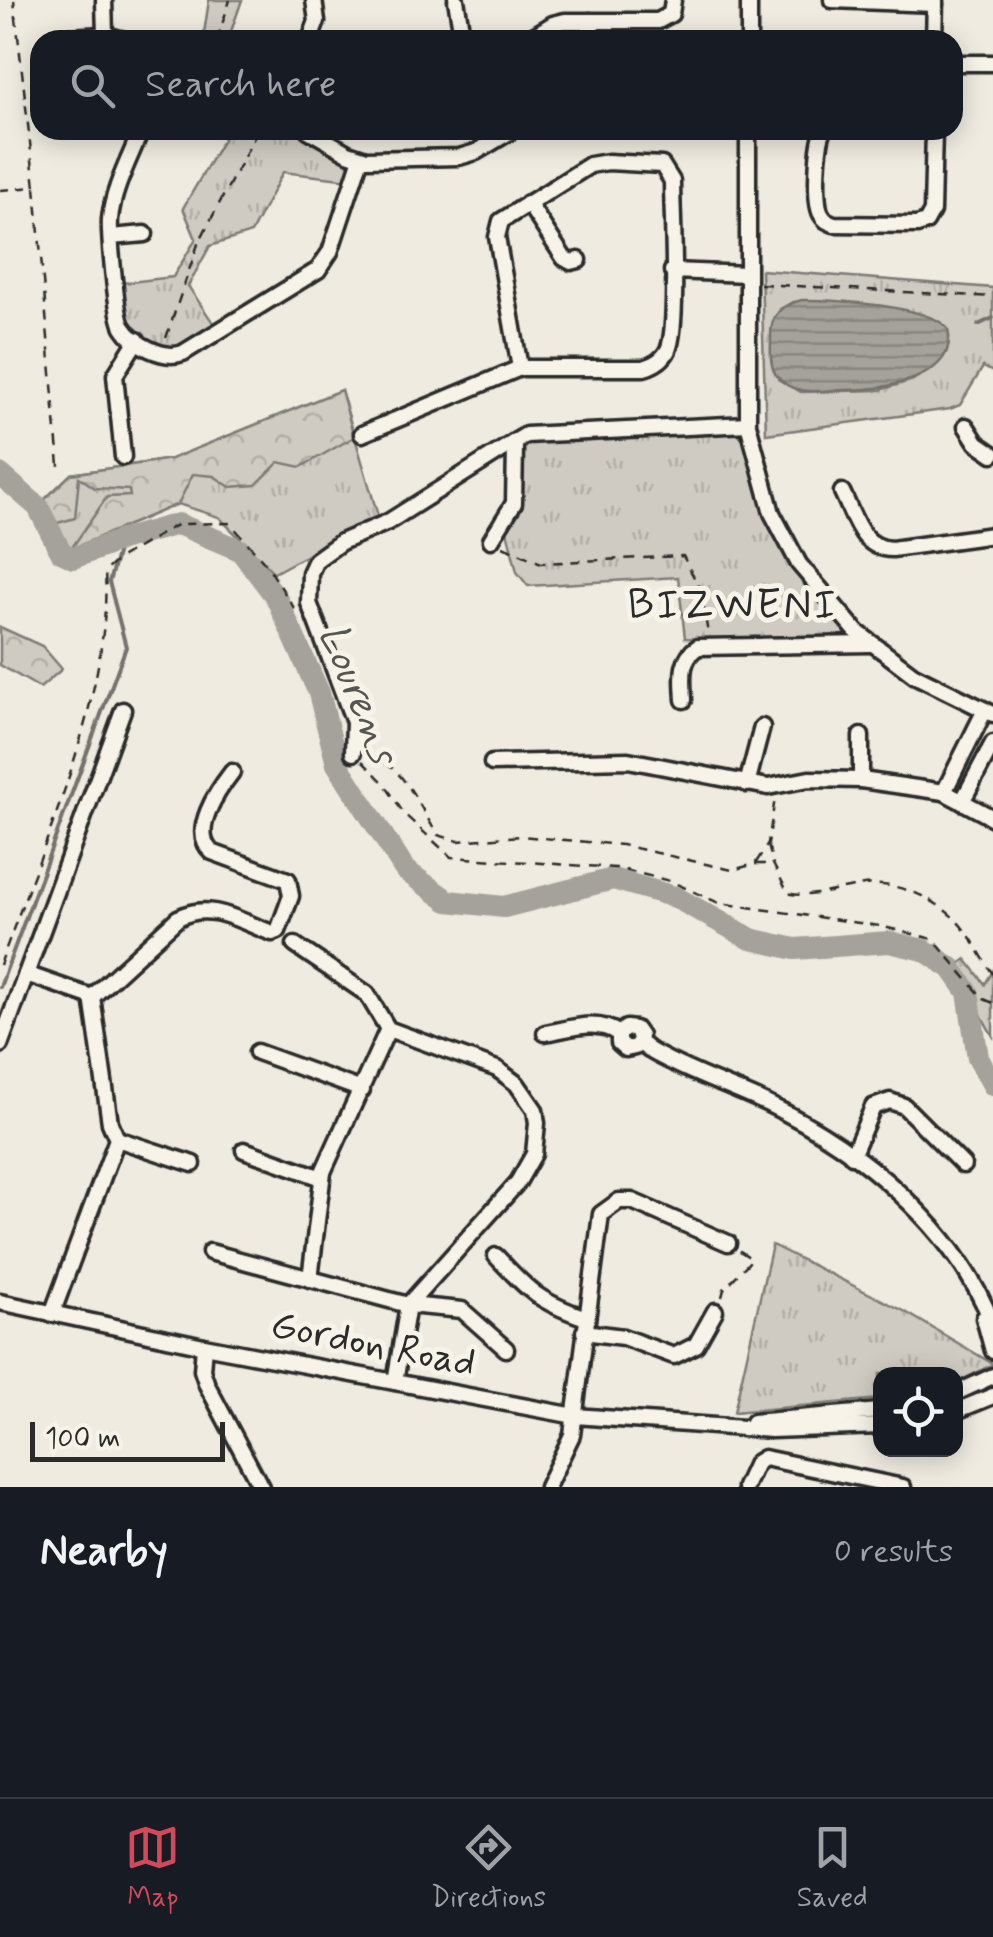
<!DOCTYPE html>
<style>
:root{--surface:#171b24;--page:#242831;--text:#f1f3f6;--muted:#9ea1a6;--line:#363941;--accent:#d1495b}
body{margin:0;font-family:Mynerve,sans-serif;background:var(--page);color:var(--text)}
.controls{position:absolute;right:30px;bottom:30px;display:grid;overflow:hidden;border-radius:20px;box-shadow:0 5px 25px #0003}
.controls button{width:90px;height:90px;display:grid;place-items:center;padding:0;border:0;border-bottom:2px solid var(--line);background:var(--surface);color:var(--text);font:50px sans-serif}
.scale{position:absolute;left:30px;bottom:25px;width:195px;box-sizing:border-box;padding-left:10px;border:5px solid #2b2b2b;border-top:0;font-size:28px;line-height:35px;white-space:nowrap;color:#2b2b2b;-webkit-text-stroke:8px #f7f3e8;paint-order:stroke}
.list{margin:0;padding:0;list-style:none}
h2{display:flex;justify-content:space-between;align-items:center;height:130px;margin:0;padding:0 40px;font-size:42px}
h2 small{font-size:32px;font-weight:400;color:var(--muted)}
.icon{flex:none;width:55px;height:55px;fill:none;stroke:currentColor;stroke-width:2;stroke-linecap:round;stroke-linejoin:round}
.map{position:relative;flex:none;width:993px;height:1487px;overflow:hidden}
.search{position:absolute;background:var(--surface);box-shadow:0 5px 25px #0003;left:30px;right:30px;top:30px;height:110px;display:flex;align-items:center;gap:25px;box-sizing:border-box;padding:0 35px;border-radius:30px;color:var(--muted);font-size:38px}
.sheet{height:310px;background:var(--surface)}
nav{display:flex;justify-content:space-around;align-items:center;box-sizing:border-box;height:140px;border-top:2px solid var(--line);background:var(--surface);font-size:28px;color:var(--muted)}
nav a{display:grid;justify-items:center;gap:5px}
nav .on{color:var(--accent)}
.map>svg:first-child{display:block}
.grass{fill:url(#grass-tufts);stroke:#7d7b76;stroke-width:2.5;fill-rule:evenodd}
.forest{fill:url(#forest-crowns);stroke:#7d7b76;stroke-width:2.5}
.water{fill:url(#water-rules);stroke:#74726e;stroke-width:2.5}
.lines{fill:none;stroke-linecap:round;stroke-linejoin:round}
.stream{stroke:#74726e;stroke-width:4}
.river{stroke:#a4a29a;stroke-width:22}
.minor-casing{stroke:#2b2b2b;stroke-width:21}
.path{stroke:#2b2b2b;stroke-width:2.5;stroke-dasharray:10 8;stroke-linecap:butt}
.minor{stroke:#f7f3e8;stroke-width:14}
.labels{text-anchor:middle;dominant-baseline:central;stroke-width:10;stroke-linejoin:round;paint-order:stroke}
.street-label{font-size:40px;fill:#2b2b2b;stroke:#f7f3e8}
.neighbourhood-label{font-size:42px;letter-spacing:2.5px;fill:#2b2b2b;stroke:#f7f3e8}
.water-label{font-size:42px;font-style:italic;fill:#555552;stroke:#f7f3e8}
</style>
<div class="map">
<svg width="993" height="1487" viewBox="0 0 993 1487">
<defs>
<pattern id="grass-tufts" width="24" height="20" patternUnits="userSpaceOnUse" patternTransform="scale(2.5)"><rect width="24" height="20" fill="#cfcbc2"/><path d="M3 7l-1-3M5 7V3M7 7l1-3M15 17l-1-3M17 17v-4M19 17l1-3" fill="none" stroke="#b2aea7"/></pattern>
<pattern id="forest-crowns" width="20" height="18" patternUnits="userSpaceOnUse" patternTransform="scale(2.5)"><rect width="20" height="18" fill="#cfcbc2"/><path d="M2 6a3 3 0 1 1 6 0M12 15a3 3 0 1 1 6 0" fill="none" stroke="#b2aea7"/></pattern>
<pattern id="water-rules" width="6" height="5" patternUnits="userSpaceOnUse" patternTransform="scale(2.5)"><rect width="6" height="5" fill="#a4a29a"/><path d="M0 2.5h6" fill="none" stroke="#86847e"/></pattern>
</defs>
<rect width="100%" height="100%" fill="#efebe0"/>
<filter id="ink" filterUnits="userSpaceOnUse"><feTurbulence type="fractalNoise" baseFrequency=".01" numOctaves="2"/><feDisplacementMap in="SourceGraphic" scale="20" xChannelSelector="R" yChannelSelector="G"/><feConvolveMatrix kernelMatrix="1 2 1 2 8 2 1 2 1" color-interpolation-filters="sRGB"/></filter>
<g filter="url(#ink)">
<g class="grass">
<path d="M209 0H242L228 40H203Z"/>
<path d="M216 130H294L345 160 350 167V180L283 172 251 233 210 246 188 286 216 327C172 354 174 358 129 328L121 283 173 277 196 239 183 208 224 138Z"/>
<path d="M761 270 993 288V372L983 367 960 405 950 409 766 434ZM793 302H846L874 307 939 360 913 380 880 390 801 392 778 379 780 309Z"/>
<path d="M341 390 378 516 274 573 219 517 178 504 71 549 54 524 45 499 71 474 171 459Z"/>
<path d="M729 429 743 438C762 521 793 575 850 638L847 642 685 638 678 577 528 586 517 572 506 527 519 508 518 454 533 436Z"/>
<path d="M966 959 985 984 993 971V1036C978 1013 971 989 954 968Z"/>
<path d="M772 1245 904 1311 993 1364 956 1383V1374H880V1399L734 1412Z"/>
</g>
<g class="forest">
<path d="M341 390 354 437 301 467 279 462 256 485 230 487 214 476 193 474 178 504 71 549 107 497 130 496 129 490 95 488 79 477 75 518 54 524 45 499 71 474 171 459Z"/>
<path d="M0 627 42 646 62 669 40 688 0 665Z"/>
</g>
<path class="water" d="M802 300C832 299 932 306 948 329 959 379 882 390 848 390 823 389 794 399 776 375 769 365 771 348 771 337 770 315 781 305 802 300Z"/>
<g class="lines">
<g class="stream">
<path d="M978 325 993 318"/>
<path d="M0 987 126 647 109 582 121 540"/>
</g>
<path class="river" d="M0 474 38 507 61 552 73 558 121 540 178 524 240 550 276 597 319 693 337 764 405 870 448 901 504 907 613 879 675 897 751 939 795 949 889 942 924 950 951 968 968 992 978 1058 993 1085"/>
<g class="minor-casing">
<g id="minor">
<path d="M104 0 105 35"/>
<path d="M456 0 463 40"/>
<path d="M832 0 935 4"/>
<path d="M590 21V40"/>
<path d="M67 37 105 35 124 40"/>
<path d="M310 40 317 21 314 0"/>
<path d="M527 40 553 24 565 21H658L671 14 673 0"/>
<path d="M749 40V0"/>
<path d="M934 40 935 0"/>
<path d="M953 63H993"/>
<path d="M141 130C130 158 113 189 110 219 109 233 116 317 123 327 134 345 164 360 183 353L318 270 330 252 361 158"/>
<path d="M308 130 348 153 366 159 459 157 476 152 513 130"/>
<path d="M748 130V424L772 513 799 564 856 631 914 675 993 714"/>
<path d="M824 130C817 142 814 202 821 214 825 221 827 221 834 224L917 225 926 222 932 211 934 130"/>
<path d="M528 203 564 258 571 262 579 260"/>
<path d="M111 237 145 234"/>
<path d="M672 271 747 274"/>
<path d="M966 426 977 443 993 454"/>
<path d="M362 434 520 368H644C654 365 663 360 668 350 679 327 672 213 672 181L662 165 608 162 590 165 501 221 497 237 520 368"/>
<path d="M123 457 115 375 137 340"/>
<path d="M842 492C854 516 861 549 892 549L993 535"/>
<path d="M491 540 514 503 515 447 516 441 526 435 748 424"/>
<path d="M684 700C683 680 679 659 698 647L870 644"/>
<path d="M353 753 354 722 309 603 310 573 316 560 341 542 388 522 516 441"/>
<path d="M492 763 628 760 768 787 809 779 861 780 944 792 993 818"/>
<path d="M861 780V736"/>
<path d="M747 784 762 727"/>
<path d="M944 792 985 710"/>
<path d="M962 802 993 743"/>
<path d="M295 945 367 994 388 1029 497 1069 517 1084 535 1110 537 1123 534 1154 518 1182 408 1305 395 1382"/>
<path d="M26 974 92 997"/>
<path d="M92 997 178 918C210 900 241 922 272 933L278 931 291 896 288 880 212 852C189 832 218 790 232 772"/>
<path d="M545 1033C570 1029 597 1018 619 1034"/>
<path d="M639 1042 635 1047 626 1049 619 1043V1034L626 1028 635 1029 640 1036 639 1042 649 1050C686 1072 728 1085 768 1104 860 1148 956 1228 993 1325"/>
<path d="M0 1045 123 710"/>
<path d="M257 1052 362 1090"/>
<path d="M117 1139 193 1164"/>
<path d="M244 1150 322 1178"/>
<path d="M852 1156 873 1107 890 1101 904 1106 963 1165"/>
<path d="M210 1252 408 1305 462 1310 506 1349"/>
<path d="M496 1256C529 1292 540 1302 586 1318"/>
<path d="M310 1279 323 1172 388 1029"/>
<path d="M0 1302 204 1346 575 1416 771 1430 880 1426"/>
<path d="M52 1314 117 1139 110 1123 92 997"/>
<path d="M984 1318 993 1351"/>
<path d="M584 1332 623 1337 674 1356 696 1345 715 1311"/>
<path d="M204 1346 202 1370 207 1385 261 1487"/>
<path d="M956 1393 993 1376"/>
<path d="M956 1411 993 1396"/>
<path d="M753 1422 880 1411"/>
<path d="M547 1487 572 1435 601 1214 619 1201H632L728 1243"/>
<path d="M745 1487 756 1463 764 1458 903 1487"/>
</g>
</g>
<g class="path">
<path d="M217 40 230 0"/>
<path d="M35 187 59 466"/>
<path d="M0 190 35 187 14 0"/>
<path d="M760 284 993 297"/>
<path d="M166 338 198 244 258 130"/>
<path d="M503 546 541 563 683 556 701 591 708 634"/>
<path d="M368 756C404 763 419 808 438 835L458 841 520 836 622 845 732 870 755 864 768 844 775 798"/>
<path d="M362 761 384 783 404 814 451 857 616 868 670 881 719 903 880 926 933 939 984 999 993 1003"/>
<path d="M768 845 773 864 788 893C811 899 834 890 858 886 895 879 939 898 963 928 975 942 983 960 993 974"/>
<path d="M755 864H772"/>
<path d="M0 965C42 847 112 696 105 571L117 560 178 524 230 523 267 565 296 611"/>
<path d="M722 1297 724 1289 752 1259 737 1249"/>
</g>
<use href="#minor" class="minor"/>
</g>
</g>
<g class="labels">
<g class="street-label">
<text transform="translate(373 1345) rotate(11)">Gordon Road</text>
</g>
<g class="neighbourhood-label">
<text x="733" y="606">BIZWENI</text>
</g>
<g class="water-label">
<text transform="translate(357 694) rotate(68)">Lourens</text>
</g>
</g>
</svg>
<div class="controls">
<button><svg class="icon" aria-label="locate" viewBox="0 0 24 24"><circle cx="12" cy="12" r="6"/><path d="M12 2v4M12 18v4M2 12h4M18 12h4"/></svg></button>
</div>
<div class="scale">100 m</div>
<div class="search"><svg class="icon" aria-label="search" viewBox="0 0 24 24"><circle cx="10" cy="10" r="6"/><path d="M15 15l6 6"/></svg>Search here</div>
</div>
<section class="sheet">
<h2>Nearby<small>0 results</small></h2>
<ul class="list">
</ul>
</section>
<nav>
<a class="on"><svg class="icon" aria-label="map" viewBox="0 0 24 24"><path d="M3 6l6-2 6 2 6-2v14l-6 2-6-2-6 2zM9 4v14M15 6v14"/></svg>Map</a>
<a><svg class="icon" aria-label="directions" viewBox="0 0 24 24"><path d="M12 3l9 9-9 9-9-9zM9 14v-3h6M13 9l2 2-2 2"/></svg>Directions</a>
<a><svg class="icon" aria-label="saved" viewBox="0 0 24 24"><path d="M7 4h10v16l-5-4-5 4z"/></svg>Saved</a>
</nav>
